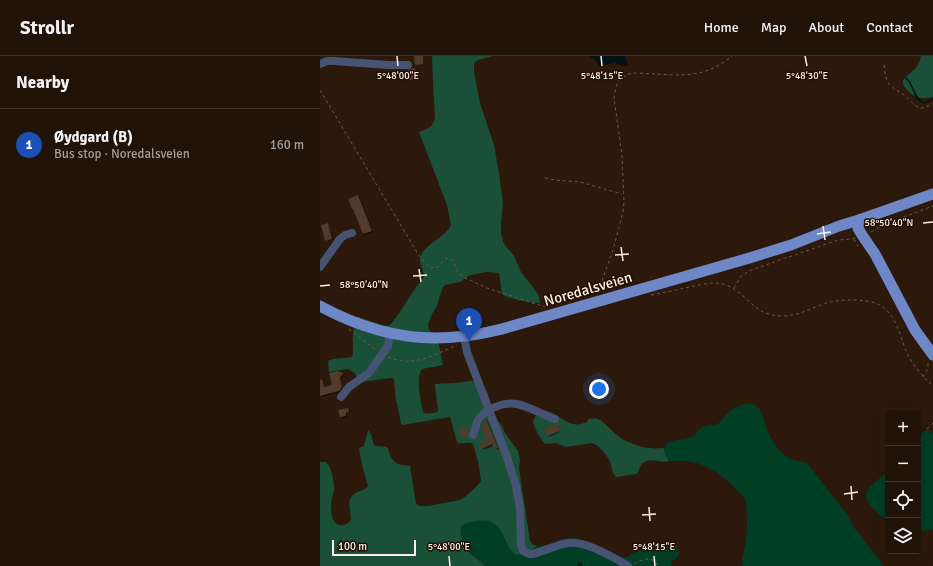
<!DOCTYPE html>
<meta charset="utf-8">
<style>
:root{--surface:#211308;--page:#291c12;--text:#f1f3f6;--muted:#a29e9c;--line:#3e3229;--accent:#b45309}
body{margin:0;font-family:Signika,sans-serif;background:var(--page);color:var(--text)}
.controls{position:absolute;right:12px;bottom:12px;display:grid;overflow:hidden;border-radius:4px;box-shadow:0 4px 16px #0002}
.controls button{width:36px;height:36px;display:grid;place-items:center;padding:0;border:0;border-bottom:1px solid var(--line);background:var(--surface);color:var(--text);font:20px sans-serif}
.scale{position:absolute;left:12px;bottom:10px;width:84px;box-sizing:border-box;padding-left:4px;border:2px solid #fcefe5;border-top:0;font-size:11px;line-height:14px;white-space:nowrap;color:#fcefe5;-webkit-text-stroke:3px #221003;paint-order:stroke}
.you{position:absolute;left:279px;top:333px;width:14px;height:14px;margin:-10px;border:3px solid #fff;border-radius:50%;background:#1a73e8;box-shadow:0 0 0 6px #1a73e833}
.badge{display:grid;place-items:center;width:26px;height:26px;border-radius:50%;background:var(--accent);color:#fff;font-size:13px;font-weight:700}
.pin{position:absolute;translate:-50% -33px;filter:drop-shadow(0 1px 2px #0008)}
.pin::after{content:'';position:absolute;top:21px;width:14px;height:12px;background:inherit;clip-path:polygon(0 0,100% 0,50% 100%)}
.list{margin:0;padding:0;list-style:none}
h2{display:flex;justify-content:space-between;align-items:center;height:52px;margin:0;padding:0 16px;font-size:17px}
h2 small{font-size:13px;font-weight:400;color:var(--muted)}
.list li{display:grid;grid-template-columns:26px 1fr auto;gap:12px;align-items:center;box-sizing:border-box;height:72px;padding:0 16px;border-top:1px solid var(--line)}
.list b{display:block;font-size:15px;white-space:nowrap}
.list p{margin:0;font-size:13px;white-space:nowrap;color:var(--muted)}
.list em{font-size:13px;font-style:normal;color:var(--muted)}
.icon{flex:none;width:22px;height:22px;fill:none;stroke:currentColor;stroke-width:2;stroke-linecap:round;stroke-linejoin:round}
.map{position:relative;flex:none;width:613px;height:510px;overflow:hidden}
header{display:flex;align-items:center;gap:24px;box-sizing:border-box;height:56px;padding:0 20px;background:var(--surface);border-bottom:1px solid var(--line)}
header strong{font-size:19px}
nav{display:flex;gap:22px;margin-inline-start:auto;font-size:14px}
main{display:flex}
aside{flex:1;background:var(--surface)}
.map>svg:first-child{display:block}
.green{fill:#003e26}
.forest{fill:#1a5037}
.water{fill:#031215}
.shadow{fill:#0007}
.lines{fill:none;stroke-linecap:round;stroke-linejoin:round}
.stream{stroke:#031215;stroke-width:1.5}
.building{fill:#503b2c}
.path{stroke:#6b5a4d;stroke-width:1;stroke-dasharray:3 3;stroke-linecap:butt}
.minor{stroke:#465372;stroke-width:8}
.major{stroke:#6d87c7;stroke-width:11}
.ticks{fill:none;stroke:#fcefe5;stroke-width:1.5}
.labels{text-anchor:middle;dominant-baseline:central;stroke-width:3;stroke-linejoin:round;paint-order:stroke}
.street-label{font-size:15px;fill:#fcefe5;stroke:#221003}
.ticks-label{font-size:10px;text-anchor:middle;fill:#fcefe5;stroke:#221003;stroke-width:3;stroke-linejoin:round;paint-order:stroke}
</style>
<header>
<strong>Strollr</strong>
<nav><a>Home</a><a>Map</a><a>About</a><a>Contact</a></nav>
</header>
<main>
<aside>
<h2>Nearby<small></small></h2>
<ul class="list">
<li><span class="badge" style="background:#1a4fb4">1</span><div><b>Øydgard (B)</b><p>Bus stop · Noredalsveien</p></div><em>160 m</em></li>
</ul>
</aside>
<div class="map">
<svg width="613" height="510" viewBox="0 0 613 510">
<rect width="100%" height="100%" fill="#2c190b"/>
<g class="green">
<path d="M426 348C444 347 443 364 448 376 452 384 458 394 464 399 471 405 479 405 487 407L529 461 533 470 564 510H423L422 505 426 486 427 467 426 446 424 441 413 430 398 417 385 410 377 407 367 405H350L345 397 344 392C350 381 362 386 372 381 376 379 378 374 381 372 386 369 394 370 399 367 409 356 411 351 426 348Z"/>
<path d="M607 373 613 377V474L598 475V381Z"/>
<path d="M568 415V465C559 458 539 446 549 432 554 426 562 421 568 415Z"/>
<path d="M161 464C178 465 182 476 188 490L213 494 217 490 229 489 242 483 255 482 275 489 301 502 306 501 324 492 329 489 349 486C356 487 358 492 359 498L356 503 351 505V508L352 510H165C153 497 145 498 141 478 139 465 152 466 161 464Z"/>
</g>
<g class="forest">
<path d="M112 0H173L158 4 155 6 154 9V16L160 47 174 89 179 117 183 148 181 166V178L183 185 184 188 194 200 201 216 218 238 220 246 219 247C211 247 188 243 182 238L179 217 167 216 150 219 140 226 125 229 123 231 120 239 117 250 112 258 108 268 109 274 118 283 123 309 102 313C95 322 101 345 103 356 107 359 112 357 117 356L118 354 115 331V328L136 327 157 324 162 326 168 338 172 353 178 365 182 370 185 377 198 395 200 404 199 412 210 485 212 488 217 490C211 494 209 497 201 498 199 499 197 499 195 498 193 497 190 494 189 491 186 487 185 482 182 477 174 463 165 463 150 466 146 467 142 468 141 473 140 476 141 479 142 482 145 497 156 500 165 510H0V406H6C12 412 13 422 14 430 15 434 13 438 12 442 10 451 10 472 24 469 27 468 29 466 31 464L29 446C33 434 42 437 48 430L42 409 39 392 44 390 48 374C54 380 51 386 55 390 58 390 63 390 66 391 69 392 68 393 69 396 73 408 78 409 90 410L96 448 99 450H108L140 444 145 441 160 427 161 424 158 405 153 388C148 385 142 389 137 386L130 361 82 369 81 368 77 347 76 346 74 324 72 322H70L41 326 38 325 35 317 28 313 9 316 8 305C15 301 24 303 31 301L33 299C33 286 31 273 38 261L65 270 70 269C83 254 91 236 104 221 105 215 99 210 100 203 101 190 126 181 131 169L127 149 99 76C108 72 113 72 115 61L113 26Z"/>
<path d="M601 0H613V41C603 43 597 43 589 36 577 24 585 22 594 14 598 10 600 5 601 0Z"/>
<path d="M227 355C244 360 248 374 267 366L268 363C271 363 275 362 278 363 285 366 294 378 302 383 310 387 322 392 331 392 335 393 340 392 344 392L345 397 349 405C340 408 329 399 321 409 319 412 319 415 317 418L296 421C292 417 292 411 290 406 287 399 279 389 272 387L246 391 236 387 225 388C220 382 214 372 213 365L217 357Z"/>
</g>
<path class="water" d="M269 0H305L308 10H303L295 7 279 10 275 3 270 1Z"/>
<g class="shadow">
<path d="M38 140 40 142 53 176 45 179 44 178Z"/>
<path d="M8 169 13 184 7 185H6Z"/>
<path d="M18 316 24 320 21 324 23 333 21 336 1 341 0 340V333L13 330Z"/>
<path d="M28 353 30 357H27V361L22 362 21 361Z"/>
<path d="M167 364 168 366 179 393 177 394 174 390 163 394 162 392 168 385 164 367Z"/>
<path d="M238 370 240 376 229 381 228 380Z"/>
<path d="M258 506 263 508 262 510H257Z"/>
</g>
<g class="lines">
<path class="stream" d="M586 22C588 24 589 25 590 27 593 32 597 46 604 47 607 47 610 44 613 43"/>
</g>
<g class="building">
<path d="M94 0H103V8L95 9Z"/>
<path d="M92 12H95L96 23 89 24 88 14Z"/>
<path d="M38 139 52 175 43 178 33 153H32L28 143Z"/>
<path d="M8 167 12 183 5 185 1 169Z"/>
<path d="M18 315 23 317 20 322 22 331 19 335 0 340V324L2 323 4 331 12 329 9 317Z"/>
<path d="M28 352 29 356 26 357V360L20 361 18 354Z"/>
<path d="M166 363 178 392 174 393 172 388 161 393 159 388 166 385 161 371 163 367Z"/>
<path d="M234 368H237L240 375 227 380 224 373Z"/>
<path d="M147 371 148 376V380L141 382 139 373Z"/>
</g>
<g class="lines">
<g class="path">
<path d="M564 9C565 16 565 22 569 28 573 33 579 35 584 39 590 43 594 51 601 52 605 52 609 49 613 48"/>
<path d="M0 34 98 198 110 212 118 211 125 203 129 202 133 205 137 215 145 222 167 232 225 251 229 250"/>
<path d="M225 122 235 124 260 126 302 138"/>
<path d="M551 176 565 168 613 150"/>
<path d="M534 183 537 189 540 192"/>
<path d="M414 232 421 220 431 214 518 184 531 183 535 182"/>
<path d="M278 236 293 194 303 156 304 146 302 99 294 42 296 31 299 24 308 18 316 17C352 18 382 26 412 0"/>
<path d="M331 239C342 237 353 235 364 232 377 230 390 225 403 228 429 236 431 260 463 260 480 260 494 250 510 246 519 244 528 244 537 244 545 245 554 245 561 250 578 260 580 283 588 299 594 311 603 321 613 330"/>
<path d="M29 273 56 294"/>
<path d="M68 301C94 312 113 299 137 289"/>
<path d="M603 321 608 312V306"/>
<path d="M607 373 613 367"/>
<path d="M314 508C323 503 332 499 338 510"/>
</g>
<g class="minor">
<path d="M0 8 7 5H14L68 9H88"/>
<path d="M0 211 20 183 25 179 32 177"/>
<path d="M144 280 147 296 153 312 187 401 196 430 200 452 201 489 203 495 209 498H212C225 495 236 489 248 487 264 484 295 502 308 510"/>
<path d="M21 341 29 331 49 317 68 290 70 276"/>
<path d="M153 379C155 374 156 368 158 364 166 352 184 346 197 348 208 350 223 359 235 363"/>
</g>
<g class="major">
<path d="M539 164 538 172 542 179 555 198 595 274 613 299"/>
<path d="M0 250C44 274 94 287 144 280 160 278 175 275 189 271L426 203 471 189 519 170 539 164 613 138"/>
</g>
</g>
<path class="ticks" d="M77 0 78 10M281 0 282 10M485 0 487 10M603 167 613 166M503 170 505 184M497 178 511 176M301 191 303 205M295 199 309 198M99 213 101 226M93 220 107 219M0 230 10 229M531 430 532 444M524 438 538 436M329 451 330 465M322 459 336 458M129 500 130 510M334 500 335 510"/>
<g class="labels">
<g class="street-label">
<text transform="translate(268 233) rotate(-16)">Noredalsveien</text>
</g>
</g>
<g class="ticks-label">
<text x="78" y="23">5°48'00"E</text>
<text x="282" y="23">5°48'15"E</text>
<text x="487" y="23">5°48'30"E</text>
<text x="569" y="170">58°50'40"N</text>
<text x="44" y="232">58°50'40"N</text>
<text x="129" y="494">5°48'00"E</text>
<text x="334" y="494">5°48'15"E</text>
</g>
</svg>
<div class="controls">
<button>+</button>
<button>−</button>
<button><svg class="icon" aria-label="locate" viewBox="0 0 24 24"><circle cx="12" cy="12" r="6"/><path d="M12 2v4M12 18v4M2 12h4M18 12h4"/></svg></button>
<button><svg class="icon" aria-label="layers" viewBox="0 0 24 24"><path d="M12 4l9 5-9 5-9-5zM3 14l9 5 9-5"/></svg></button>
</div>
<div class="scale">100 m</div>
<div class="you"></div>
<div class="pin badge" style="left:149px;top:285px;background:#1a4fb4">1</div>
</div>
</main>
